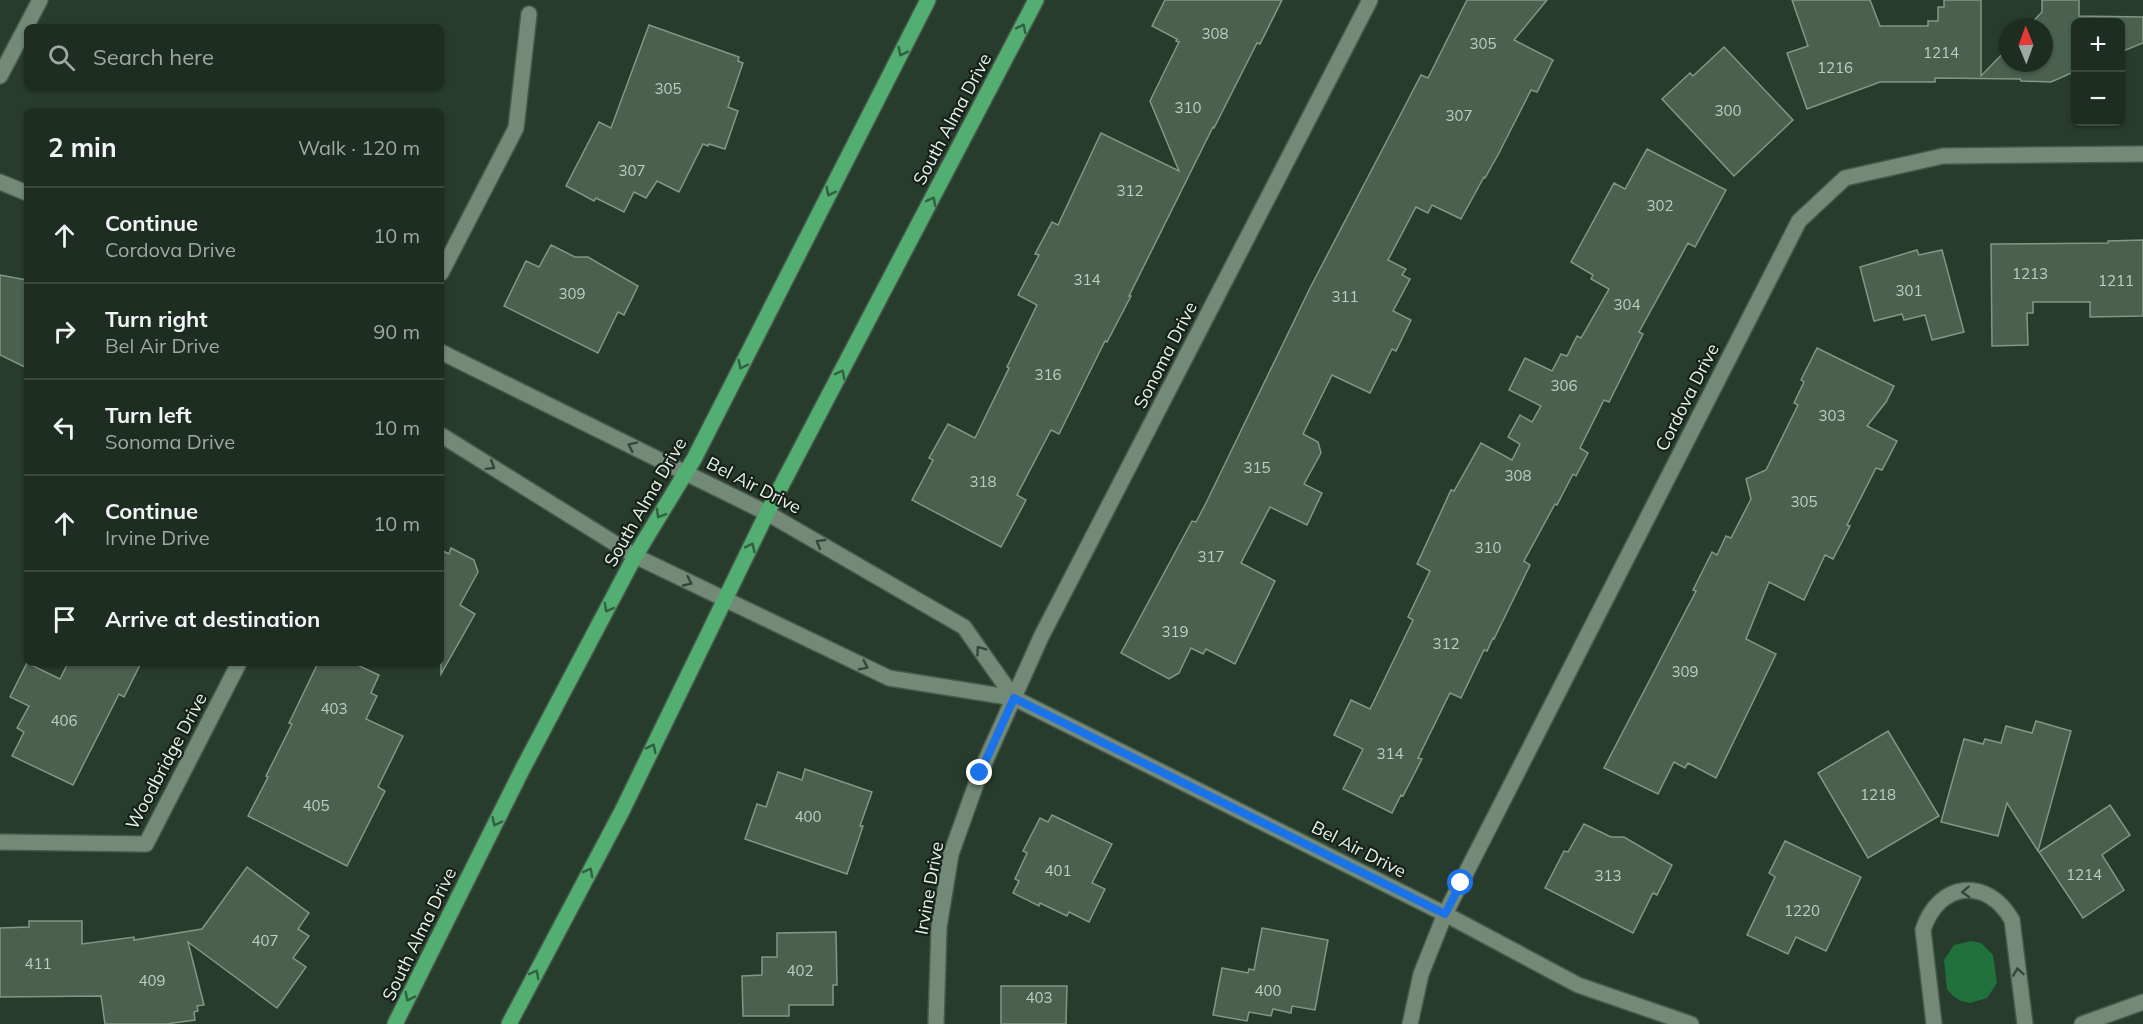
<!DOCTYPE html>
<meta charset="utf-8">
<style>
:root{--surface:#1d2d21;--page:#2a392e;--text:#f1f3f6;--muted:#a0a8a5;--line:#3b493f}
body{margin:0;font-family:Mulish,sans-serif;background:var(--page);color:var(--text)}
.controls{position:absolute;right:18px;top:18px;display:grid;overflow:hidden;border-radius:9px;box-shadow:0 2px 4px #0004}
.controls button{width:54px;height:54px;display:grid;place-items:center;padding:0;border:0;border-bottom:2px solid var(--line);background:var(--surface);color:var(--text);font:30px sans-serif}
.compass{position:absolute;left:1999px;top:18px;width:54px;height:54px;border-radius:50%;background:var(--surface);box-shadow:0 2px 4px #0004;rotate:359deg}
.stop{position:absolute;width:18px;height:18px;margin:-14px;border:4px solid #1a73e8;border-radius:50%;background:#fff}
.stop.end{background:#1a73e8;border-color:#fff;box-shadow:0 2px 6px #0008}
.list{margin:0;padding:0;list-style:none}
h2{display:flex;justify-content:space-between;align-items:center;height:78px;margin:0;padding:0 24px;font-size:26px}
h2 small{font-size:20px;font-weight:400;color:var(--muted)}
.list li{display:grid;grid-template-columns:39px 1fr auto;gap:18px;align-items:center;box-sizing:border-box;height:96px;padding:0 24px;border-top:2px solid var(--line)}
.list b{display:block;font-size:22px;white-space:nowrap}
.list p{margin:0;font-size:20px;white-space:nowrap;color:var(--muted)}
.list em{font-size:20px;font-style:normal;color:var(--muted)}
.icon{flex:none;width:33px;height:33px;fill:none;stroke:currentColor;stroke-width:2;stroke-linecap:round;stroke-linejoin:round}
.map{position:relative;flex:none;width:2143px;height:1024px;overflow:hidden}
.search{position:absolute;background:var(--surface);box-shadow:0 2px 4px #0004;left:24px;top:24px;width:420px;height:66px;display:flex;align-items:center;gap:15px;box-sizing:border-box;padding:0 21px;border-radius:9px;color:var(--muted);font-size:22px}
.panel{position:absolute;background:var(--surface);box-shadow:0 2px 4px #0004;left:24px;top:108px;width:420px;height:558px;border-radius:9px}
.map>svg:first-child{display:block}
.green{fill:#20713c}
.building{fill:#4b6150;stroke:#809885;stroke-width:1.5}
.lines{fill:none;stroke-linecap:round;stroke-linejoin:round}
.minor-casing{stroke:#47594b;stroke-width:18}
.major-casing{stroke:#47594b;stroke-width:18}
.minor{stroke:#738a78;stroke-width:15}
.major{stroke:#53ae71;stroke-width:15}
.oneway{stroke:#326041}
.oneway2{stroke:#37453a}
.route{stroke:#1a73e8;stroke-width:8}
.labels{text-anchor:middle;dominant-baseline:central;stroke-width:4.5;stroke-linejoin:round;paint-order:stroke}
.number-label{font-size:15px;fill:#bfcec3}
.street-label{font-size:18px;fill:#e6f3e9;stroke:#172019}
</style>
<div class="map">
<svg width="2143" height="1024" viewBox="0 0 2143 1024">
<rect width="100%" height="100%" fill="#273c2c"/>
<path class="green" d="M1971 941 1981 943 1993 955 1997 983 1987 998 1970 1003 1961 1001 1953 996 1947 989 1944 960 1954 945Z"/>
<g class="building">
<path d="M1165 0H1282L1260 44 1257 43 1214 128 1213 127 1129 296H1131L1107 342 1105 341 1059 434 1051 430 1017 495 1026 500 1001 547 912 500 933 460 929 458 948 424 975 438 1009 368 1007 367 1037 305 1018 295 1039 255 1035 254 1052 222 1058 225 1101 133 1179 171 1150 101 1179 42 1176 41 1177 39 1152 26Z"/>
<path d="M1467 0H1547L1514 40 1553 60 1537 92 1531 90 1499 153 1485 178 1484 177 1461 219 1432 205 1428 213 1416 207 1388 260 1406 269 1402 275 1410 279 1393 311 1411 320 1396 351 1392 349 1370 393 1332 375 1303 434 1318 442 1321 453 1304 484 1322 493 1307 525 1270 507 1241 563 1275 581 1235 664 1206 649 1203 654 1191 648 1179 673 1169 679 1121 653 1192 521 1196 522 1206 503 1310 288 1393 129 1421 75 1428 78Z"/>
<path d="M1792 0H1870L1880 26H1928V21H1938V7H1944V0H1981V76L2008 48V63H2044V27H2028L2042 12V0H2079V16L2143 17V43L2121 52V22H2076V71L2051 82 2021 81 2020 79 1935 78V82H1880L1807 109 1787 53 1808 46Z"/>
<path d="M649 25 739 57 738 61 743 63 728 107 738 111 725 149 709 144 708 146 703 144 679 192 657 181 646 198 634 192 624 212 596 198 594 201 566 186 599 122 611 128Z"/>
<path d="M1724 47 1793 120 1734 176 1662 99 1690 73 1693 76Z"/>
<path d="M1647 149 1726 190 1695 247 1688 243 1639 332 1643 334 1609 402 1604 400 1580 448 1588 453 1576 476 1573 474 1557 505 1555 504 1524 561 1530 565 1494 639 1493 638 1487 651 1484 650 1461 698 1450 693 1418 758 1422 759 1403 796 1401 795 1392 813 1343 789 1363 749 1334 735 1351 700 1370 709 1413 620 1408 617 1430 571 1417 564 1451 490 1454 491 1481 443 1512 460 1520 444 1508 437 1520 415 1532 422 1541 406 1509 390 1525 358 1552 371 1561 354 1567 356 1577 336 1581 338 1609 289 1591 279 1593 275 1571 262 1614 183 1625 189Z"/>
<path d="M2143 240V316L2090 317V302H2033V313H2027L2028 345 1992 346 1991 244 2108 243V241Z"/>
<path d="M551 245 575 257H588L638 286 624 315 618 312 598 353 504 306 526 261 539 267Z"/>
<path d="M1917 250 1919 255 1942 250 1964 332 1932 340 1925 315 1904 320 1902 314 1874 321 1860 267Z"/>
<path d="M0 275 27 280V368L0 355Z"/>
<path d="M1817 348 1894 386 1886 402 1867 426 1897 441 1882 470 1876 468 1847 525 1850 526 1833 559 1825 555 1804 600 1769 582 1746 639 1776 654 1716 778 1688 763 1685 768 1674 762 1658 794 1604 768 1696 591 1693 590 1712 552 1717 555 1726 536 1731 538 1751 499 1746 479 1766 470 1798 405 1794 403 1804 382 1801 380Z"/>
<path d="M451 548 474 560 478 572 460 605 475 614 441 674V550L449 554Z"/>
<path d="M27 663 60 679 68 663H141L124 697 119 694 73 785 12 756 24 732 17 728 29 706 10 697Z"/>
<path d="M318 663H353L379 675 371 693 377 696 366 719 403 736 378 787 385 791 347 866 248 816 268 777 266 776 292 724 289 723Z"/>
<path d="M2036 721 2071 731 2038 851 2007 803 1998 836 1941 822 1964 739 1983 744 1985 739 2001 743 2006 726 2032 733Z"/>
<path d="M1888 731 1939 816 1868 858 1818 773Z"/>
<path d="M805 769 872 792 860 826H863L847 874 745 839 757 804 766 807 778 772 802 780Z"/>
<path d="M2110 805 2130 835 2102 855 2124 890 2083 918 2039 852Z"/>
<path d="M1052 815 1112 844 1092 883 1105 889 1089 922 1069 912 1067 916 1040 903 1039 906 1013 893 1019 881 1015 879 1027 853 1023 851 1040 818 1048 822Z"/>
<path d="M1584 824 1611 837H1624L1672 865 1657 895 1653 893 1633 933 1545 888 1564 851 1568 852Z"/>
<path d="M1785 841 1861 877 1826 951 1796 937 1788 954 1747 935 1775 877 1769 873Z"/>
<path d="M247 867 309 913 298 929 309 936 293 958 306 967 277 1008 188 942 204 1005 197 1006 198 1011 194 1012 195 1020 166 1024H105L101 996 0 997V928L29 927V921H82V944L134 937V940L202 929Z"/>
<path d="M1262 928 1328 940 1315 1010 1292 1006 1291 1013 1273 1009 1271 1016 1249 1012 1247 1021 1213 1015 1222 968 1248 973 1249 969 1254 970Z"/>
<path d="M836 932 837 985H833V1005H789V1016H743L742 976 762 975V957H777V933Z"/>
<path d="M1001 986H1067L1066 1024H1001Z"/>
</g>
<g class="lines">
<g class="minor-casing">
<g id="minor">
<path d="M0 76 40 0"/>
<path d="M0 182 27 193"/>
<path d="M441 273 516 128 529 14"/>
<path d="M441 352 767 513 964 627 1014 698"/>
<path d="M441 435 635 556 889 678 1014 698 1445 914 1578 985 1691 1024"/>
<path d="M0 842 146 844 239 663"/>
<path d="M936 1024 939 927 951 854 980 773 1041 637 1370 0"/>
<path d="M1410 1024 1421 974 1445 914 1799 221 1845 178 1943 156 2143 154"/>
<path d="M1934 1024 1923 930C1938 882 1987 876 2012 920L2025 1024"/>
<path d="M2082 1024 2143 1002"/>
</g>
</g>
<g class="major-casing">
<g id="major">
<path d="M395 1024 522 770 635 556 694 459 928 0"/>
<path d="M509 1024 622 811 767 513 1036 0"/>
</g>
</g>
<use href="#minor" class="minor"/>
<use href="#major" class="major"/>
</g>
<defs><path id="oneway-chevron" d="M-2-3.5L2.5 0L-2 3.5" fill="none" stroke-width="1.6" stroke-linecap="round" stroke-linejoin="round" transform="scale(1.5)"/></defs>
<g class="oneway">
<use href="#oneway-chevron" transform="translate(1022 28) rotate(-63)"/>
<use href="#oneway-chevron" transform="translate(902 52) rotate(117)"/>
<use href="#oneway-chevron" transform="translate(830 192) rotate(117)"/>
<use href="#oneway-chevron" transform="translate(932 201) rotate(-62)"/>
<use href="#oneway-chevron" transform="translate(742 365) rotate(117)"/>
<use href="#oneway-chevron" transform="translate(841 374) rotate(-62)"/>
<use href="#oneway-chevron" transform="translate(660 514) rotate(120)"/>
<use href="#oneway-chevron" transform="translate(751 547) rotate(-64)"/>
<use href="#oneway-chevron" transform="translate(608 608) rotate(118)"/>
<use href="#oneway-chevron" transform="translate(652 748) rotate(-64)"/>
<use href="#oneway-chevron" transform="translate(496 822) rotate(116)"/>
<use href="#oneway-chevron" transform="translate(589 872) rotate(-62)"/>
<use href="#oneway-chevron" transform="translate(535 974) rotate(-62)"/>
<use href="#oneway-chevron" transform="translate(409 997) rotate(116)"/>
</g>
<g class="oneway2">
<use href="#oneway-chevron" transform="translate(632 446) rotate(-154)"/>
<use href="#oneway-chevron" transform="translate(491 466) rotate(32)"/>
<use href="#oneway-chevron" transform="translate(820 543) rotate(-150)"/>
<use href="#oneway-chevron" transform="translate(688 582) rotate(25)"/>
<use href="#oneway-chevron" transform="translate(980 650) rotate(-125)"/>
<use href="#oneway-chevron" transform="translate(864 666) rotate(26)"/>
<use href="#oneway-chevron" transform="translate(1966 892) rotate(177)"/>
<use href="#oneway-chevron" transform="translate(2018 972) rotate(-98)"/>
</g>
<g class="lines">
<path class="route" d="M980 773 1014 698 1445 914 1461 883"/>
</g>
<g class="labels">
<g class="number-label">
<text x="1215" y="33">308</text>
<text x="1483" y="43">305</text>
<text x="1941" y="52">1214</text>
<text x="1835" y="67">1216</text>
<text x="668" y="88">305</text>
<text x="1188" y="107">310</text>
<text x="1728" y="110">300</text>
<text x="1459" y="115">307</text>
<text x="632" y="170">307</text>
<text x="1130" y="190">312</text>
<text x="1660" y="205">302</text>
<text x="2030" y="273">1213</text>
<text x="1087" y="279">314</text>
<text x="2116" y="280">1211</text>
<text x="1909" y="290">301</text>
<text x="572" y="293">309</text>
<text x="1345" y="296">311</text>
<text x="1627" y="304">304</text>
<text x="1048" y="374">316</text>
<text x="1564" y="385">306</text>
<text x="1832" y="415">303</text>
<text x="1257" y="467">315</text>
<text x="1518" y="475">308</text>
<text x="983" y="481">318</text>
<text x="1804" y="501">305</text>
<text x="1488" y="547">310</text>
<text x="1211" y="556">317</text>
<text x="1175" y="631">319</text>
<text x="1446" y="643">312</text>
<text x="1685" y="671">309</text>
<text x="334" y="708">403</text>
<text x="64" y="720">406</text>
<text x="1390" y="753">314</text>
<text x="1878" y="794">1218</text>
<text x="316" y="805">405</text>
<text x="808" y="816">400</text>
<text x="1058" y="870">401</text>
<text x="2084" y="874">1214</text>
<text x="1608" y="875">313</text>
<text x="1802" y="910">1220</text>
<text x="265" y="940">407</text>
<text x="38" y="963">411</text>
<text x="800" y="970">402</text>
<text x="152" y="980">409</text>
<text x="1268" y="990">400</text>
<text x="1039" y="997">403</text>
</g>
<g class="street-label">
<text transform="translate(952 119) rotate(-62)">South Alma Drive</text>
<text transform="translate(1165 355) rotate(-63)">Sonoma Drive</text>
<text transform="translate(1687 397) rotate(-63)">Cordova Drive</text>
<text transform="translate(754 485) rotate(27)">Bel Air Drive</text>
<text transform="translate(645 502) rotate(-60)">South Alma Drive</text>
<text transform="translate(166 761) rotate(-62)">Woodbridge Drive</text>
<text transform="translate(1359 849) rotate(27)">Bel Air Drive</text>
<text transform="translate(929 888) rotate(-80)">Irvine Drive</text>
<text transform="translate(419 934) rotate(-64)">South Alma Drive</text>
</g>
</g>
</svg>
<div class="controls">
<button>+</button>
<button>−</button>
</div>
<svg class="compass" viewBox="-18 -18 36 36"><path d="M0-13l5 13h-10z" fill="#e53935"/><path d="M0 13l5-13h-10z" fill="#a0a8a5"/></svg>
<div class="stop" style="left:1461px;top:883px"></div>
<div class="stop end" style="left:980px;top:773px"></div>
<div class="search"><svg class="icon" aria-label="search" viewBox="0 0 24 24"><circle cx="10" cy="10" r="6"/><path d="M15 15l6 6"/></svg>Search here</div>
<section class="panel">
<h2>2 min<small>Walk · 120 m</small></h2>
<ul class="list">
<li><svg class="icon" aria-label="ahead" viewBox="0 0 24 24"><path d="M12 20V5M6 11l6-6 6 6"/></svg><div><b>Continue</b><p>Cordova Drive</p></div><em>10 m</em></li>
<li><svg class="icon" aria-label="right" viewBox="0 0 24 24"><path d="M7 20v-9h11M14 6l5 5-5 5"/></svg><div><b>Turn right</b><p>Bel Air Drive</p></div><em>90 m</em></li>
<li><svg class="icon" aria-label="left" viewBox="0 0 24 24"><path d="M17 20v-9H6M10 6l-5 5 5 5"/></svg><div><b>Turn left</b><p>Sonoma Drive</p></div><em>10 m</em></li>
<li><svg class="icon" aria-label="ahead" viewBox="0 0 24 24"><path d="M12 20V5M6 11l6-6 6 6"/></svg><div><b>Continue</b><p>Irvine Drive</p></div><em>10 m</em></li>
<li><svg class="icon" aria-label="arrive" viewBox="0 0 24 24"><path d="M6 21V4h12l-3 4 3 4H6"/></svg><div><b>Arrive at destination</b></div></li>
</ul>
</section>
</div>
